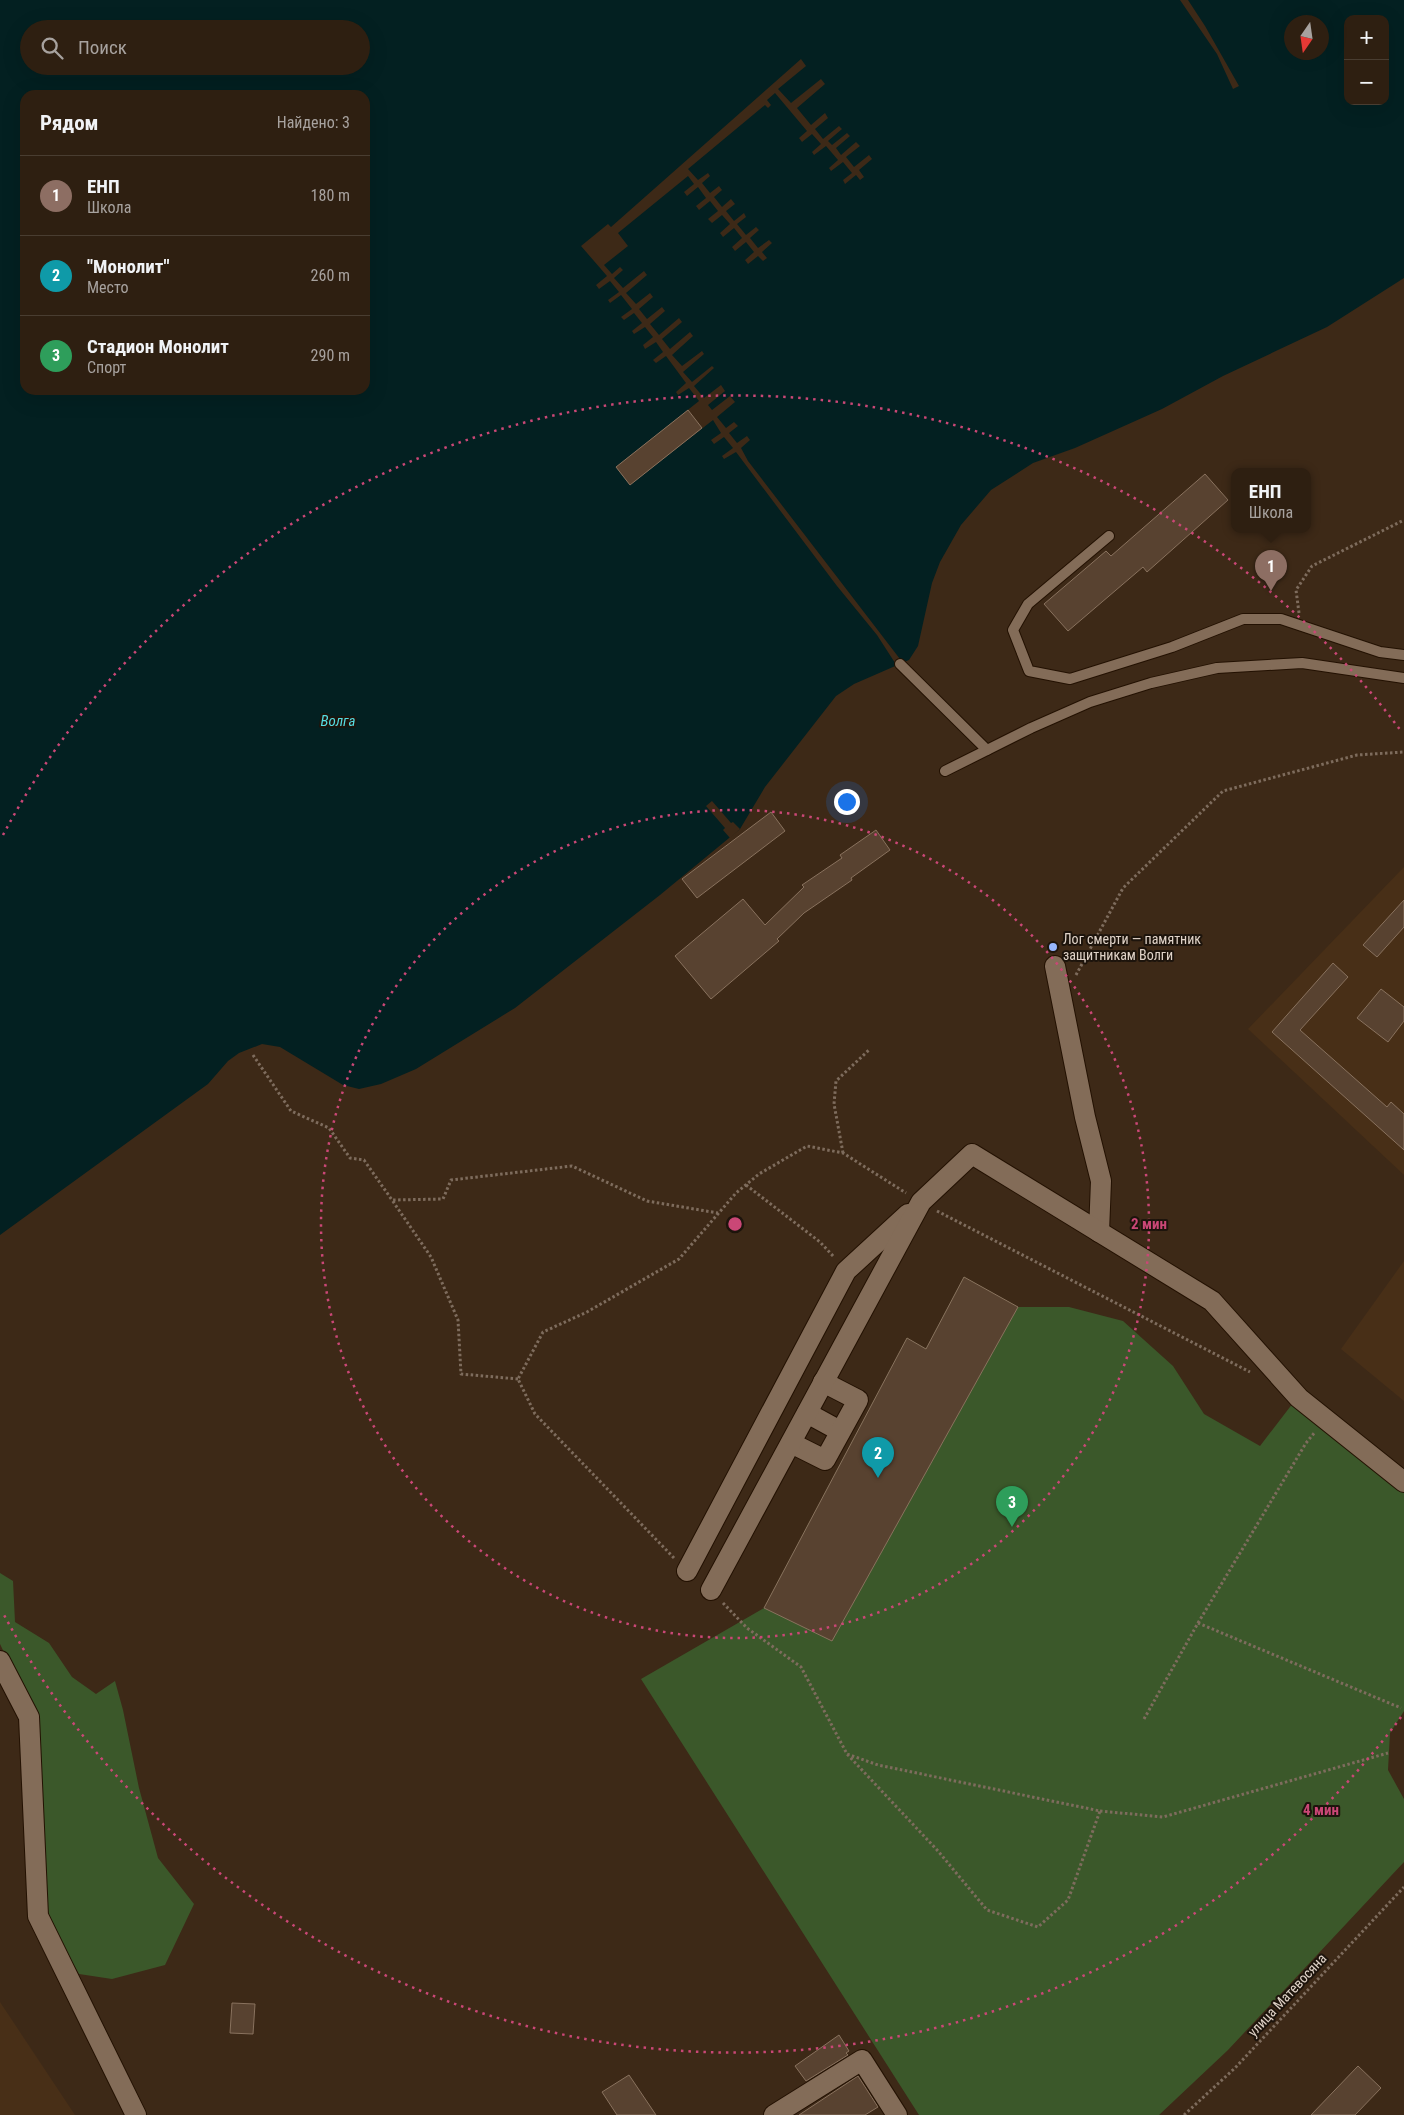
<!DOCTYPE html>
<html lang="ru">
<meta charset="utf-8">
<style>
:root{--surface:#2e1f11;--page:#36271a;--text:#f1f3f6;--muted:#a7a29f;--line:#493d31;--accent:#8bbbb9}
body{margin:0;font-family:"Roboto Condensed",sans-serif;background:var(--page);color:var(--text)}
.controls{position:absolute;right:15px;top:15px;display:grid;overflow:hidden;border-radius:10px;box-shadow:0 5px 20px #0002}
.controls button{width:45px;height:45px;display:grid;place-items:center;padding:0;border:0;border-bottom:1px solid var(--line);background:var(--surface);color:var(--text);font:25px sans-serif}
.compass{position:absolute;left:1284px;top:15px;width:45px;height:45px;border-radius:50%;background:var(--surface);box-shadow:0 5px 20px #0002;rotate:193deg}
.you{position:absolute;left:846px;top:801px;width:18px;height:18px;margin:-12px;border:4px solid #fff;border-radius:50%;background:#1a73e8;box-shadow:0 0 0 8px #1a73e833}
.badge{display:grid;place-items:center;width:32px;height:32px;border-radius:50%;background:var(--accent);color:#fff;font-size:16px;font-weight:700}
.pin{position:absolute;translate:-50% -41px;filter:drop-shadow(0 1px 2px #0008)}
.pin::after{content:'';position:absolute;top:26px;width:18px;height:15px;background:inherit;clip-path:polygon(0 0,100% 0,50% 100%)}
.popup{position:absolute;left:1231px;top:468px;width:80px;height:65px;box-sizing:border-box;display:grid;place-content:center;border-radius:10px;background:var(--surface);filter:drop-shadow(0 1px 4px #0005);font-size:16px;white-space:nowrap;color:var(--muted)}
.popup b{font-size:19px;color:var(--text)}
.popup::after{content:'';position:absolute;left:50%;top:100%;margin-left:-10px;border:10px solid transparent;border-top-color:var(--surface)}
.list{margin:0;padding:0;list-style:none}
h2{display:flex;justify-content:space-between;align-items:center;height:65px;margin:0;padding:0 20px;font-size:21px}
h2 small{font-size:16px;font-weight:400;color:var(--muted)}
.list li{display:grid;grid-template-columns:32px 1fr auto;gap:15px;align-items:center;box-sizing:border-box;height:80px;padding:0 20px;border-top:1px solid var(--line)}
.list b{display:block;font-size:19px;white-space:nowrap}
.list p{margin:0;font-size:16px;white-space:nowrap;color:var(--muted)}
.list em{font-size:16px;font-style:normal;color:var(--muted)}
.icon{flex:none;width:28px;height:28px;fill:none;stroke:currentColor;stroke-width:2;stroke-linecap:round;stroke-linejoin:round}
.map{position:relative;flex:none;width:1404px;height:2115px;overflow:hidden}
.search{position:absolute;background:var(--surface);box-shadow:0 5px 20px #0002;left:20px;top:20px;width:350px;height:55px;display:flex;align-items:center;gap:12px;box-sizing:border-box;padding:0 18px;border-radius:28px;color:var(--muted);font-size:19px}
.panel{position:absolute;background:var(--surface);box-shadow:0 5px 20px #0002;left:20px;top:90px;width:350px;height:305px;border-radius:15px}
.map>svg:first-child{display:block}
.built{fill:#482f17}
.green{fill:#3b582a}
.water{fill:#032021;fill-rule:evenodd}
.pier{fill:#3d2917}
.building{fill:#584230;stroke:#89725e}
.lines{fill:none;stroke-linecap:round;stroke-linejoin:round}
.lane-casing{stroke:#231102;stroke-width:12}
.street-casing{stroke:#231102;stroke-width:22}
.path{stroke:#7e6c5d;stroke-width:3;stroke-dasharray:2.5 2.5;stroke-linecap:butt}
.lane{stroke:#836c58;stroke-width:10}
.street{stroke:#836c58;stroke-width:20}
.ring{fill:none;stroke:#ca4776;stroke-width:2.5;stroke-dasharray:2.5 5}
.poi-dot{fill:#97b6fd;stroke:#1d140c;stroke-width:2}
.labels{text-anchor:middle;dominant-baseline:central;stroke-width:4;stroke-linejoin:round;paint-order:stroke}
.poi-label{font-size:14px;fill:#e0d3c8;stroke:#1d140c;text-anchor:start}
.street-label{font-size:14px;fill:#e0d3c8;stroke:#1d140c}
.water-label{font-size:15px;font-style:italic;fill:#55dce1;stroke:#1d140c}
.centre{fill:#ca4776;stroke:#1d140c;stroke-width:2.5}
.ring-label{font-size:15px;text-anchor:middle;font-weight:bold;fill:#ca4776;stroke:#1d140c;stroke-width:4;stroke-linejoin:round;paint-order:stroke}
</style>
<div class="map">
<svg width="1404" height="2115" viewBox="0 0 1404 2115">
<rect width="100%" height="100%" fill="#3d2917"/>
<g class="built">
<path d="M1404 867V1175L1248 1029Z"/>
<path d="M1404 1261V1401L1341 1349Z"/>
<path d="M0 2002 75 2115H0Z"/>
</g>
<g class="green">
<path d="M964 1277 1018 1307H1069L1123 1321 1173 1366 1204 1414 1260 1446 1293 1403 1404 1492V1711L1390 1733 1388 1770 1404 1799V1862L1228 2050 1159 2115H919L641 1679 764 1608 907 1338 926 1349Z"/>
<path d="M0 1573 13 1581 15 1622 49 1643 72 1677 96 1694 115 1681 123 1710 139 1788 158 1858 194 1904 165 1965 112 1979 79 1974 45 1914 38 1723 0 1644Z"/>
</g>
<path class="water" d="M0 0H1404V278L1327 327 1223 376 1162 409 1075 448 1033 463 991 490 961 525 940 562 932 583 918 646 909 660 854 684 836 696 765 787 740 829 660 895 515 1008 416 1069 381 1084 359 1089 343 1085 280 1047 262 1044 239 1053 228 1061 208 1084 0 1235ZM1348 19H1385V101H1348ZM1292 22H1322V52H1292ZM29 29H361V66H29ZM25 95H365V390H25Z"/>
<g class="pier">
<path d="M1180 0H1188L1205 26 1239 86 1233 89 1217 54Z"/>
<path d="M801 59 806 66 778 89 791 103 821 79 825 84 797 108 811 125 825 113 828 118 815 129 823 139 839 126 842 129 828 141 832 145 847 133 850 136 836 148 841 155 856 142 860 146 846 157 854 167 869 155 872 159 859 170 864 177 860 180 856 175 845 184 843 180 852 173 843 162 831 171 829 168 838 160 826 146 814 155 812 152 821 144 812 134 802 142 799 138 807 131 775 93 767 100 771 105 768 108 765 105 688 169 698 180 708 173 710 176 702 183 710 193 719 186 722 190 714 197 722 207 731 199 735 204 726 211 734 221 744 213 746 217 737 224 746 235 756 227 759 230 750 238 758 248 769 240 772 243 762 252 767 258 763 261 758 256 748 264 745 260 754 252 746 242 735 251 732 247 742 238 734 228 723 237 720 233 730 224 722 215 712 223 708 219 718 211 710 201 699 210 696 206 706 198 698 187 687 196 684 192 694 184 688 176 618 233 628 246 604 265 612 274 620 267 623 270 614 278 623 288 644 271 647 275 626 293 636 304 650 293 653 297 639 309 647 319 662 307 665 311 650 324 659 335 679 318 682 322 662 339 670 349 690 332 693 336 672 355 682 366 702 351 704 354 683 372 692 382 712 366 714 368 694 386 704 398 721 385 725 391 708 405 712 410 730 396 735 402 717 417 726 428 734 422 738 426 729 433 737 443 747 436 750 440 741 448 748 461 903 663 897 666 877 635 837 586 736 452 724 459 722 456 733 448 724 437 714 444 711 440 721 433 713 420 630 485 616 467 699 401 689 388 678 395 676 392 686 383 666 356 656 363 653 360 663 352 656 342 645 349 643 345 653 337 645 327 634 334 632 331 642 323 634 313 624 320 621 317 632 309 621 295 610 303 608 300 619 292 610 281 599 289 596 285 607 276 581 246 608 224 611 227Z"/>
<path d="M712 801 731 823 733 822 740 829 730 838 723 830 725 828 706 806Z"/>
</g>
<g class="building">
<path d="M688 410 702 428 630 485 616 467Z"/>
<path d="M1205 474 1228 500 1147 572 1143 567 1068 631 1044 604 1106 551 1111 556Z"/>
<path d="M771 812 785 831 697 898 682 879Z"/>
<path d="M876 830 890 850 851 878 852 880 804 913 777 939 779 941 711 999 675 956 743 899 765 925 804 887 802 885 842 858 840 855Z"/>
<path d="M1404 900V927L1377 957 1363 945Z"/>
<path d="M1333 963 1348 977 1300 1030 1387 1107 1391 1102 1404 1114V1150L1272 1032Z"/>
<path d="M1381 989 1404 1007V1021L1388 1042 1357 1018Z"/>
<path d="M964 1277 1018 1307 832 1641 764 1608 907 1338 926 1349Z"/>
<path d="M232 2003 255 2004 253 2034 230 2033Z"/>
<path d="M839 2035 849 2051 846 2053 848 2055 806 2081 795 2066Z"/>
<path d="M1358 2066 1381 2088 1355 2115H1311Z"/>
<path d="M629 2075 656 2115H617L602 2092Z"/>
<path d="M858 2076 878 2107 865 2115H799Z"/>
</g>
<g class="lines">
<g class="lane-casing">
<g id="lane">
<path d="M1109 536 1028 604 1013 630 1029 671 1070 679 1172 647 1243 619H1281L1380 652 1404 655"/>
<path d="M900 664 987 750"/>
<path d="M945 771 1031 728 1090 702 1151 683 1217 668 1302 663 1404 678"/>
</g>
</g>
<g class="street-casing">
<g id="street">
<path d="M1055 966 1085 1117 1101 1181 1099 1232"/>
<path d="M807 1413 840 1431"/>
<path d="M791 1443 825 1460 858 1400 823 1382"/>
<path d="M687 1571 846 1271 908 1214"/>
<path d="M711 1590 921 1202 972 1154 1212 1301 1299 1398 1404 1482"/>
<path d="M0 1661 29 1717 38 1916 136 2115"/>
<path d="M774 2115 862 2060 897 2115"/>
</g>
</g>
<g class="path">
<path d="M1299 613 1296 590 1312 566 1404 520"/>
<path d="M1076 975 1123 888 1223 791 1357 755 1404 752"/>
<path d="M253 1055 291 1111 329 1128 350 1158 364 1160 392 1200"/>
<path d="M843 1153 834 1104 836 1081 870 1049"/>
<path d="M746 1185 820 1242 834 1257"/>
<path d="M937 1211 1250 1372"/>
<path d="M518 1379 461 1374 458 1320 431 1257 392 1200 443 1199 451 1180 572 1166 647 1201 718 1213"/>
<path d="M674 1558 535 1414 518 1379 543 1332 587 1312 679 1259 736 1193 759 1174 807 1146 843 1153 906 1193"/>
<path d="M723 1603 747 1628 801 1667 847 1754 938 1851 987 1910 1038 1927 1068 1900 1100 1811 878 1765 847 1754"/>
<path d="M1198 1623 1306 1443 1315 1432"/>
<path d="M1144 1719 1198 1623 1401 1708"/>
<path d="M1100 1811 1163 1817 1388 1753"/>
<path d="M1184 2115 1235 2068 1404 1887"/>
</g>
<use href="#lane" class="lane"/>
<use href="#street" class="street"/>
</g>
<g class="ring">
<circle cx="735" cy="1224" r="414"/>
<path d="M1401 1717A829 829 0 0 1 3 1613M3 835A829 829 0 0 1 1401 731"/>
</g>
<circle class="poi-dot" cx="1053" cy="947" r="5"/>
<g class="labels">
<g class="poi-label">
<text x="1063" y="939">Лог смерти — памятник<tspan x="1063" dy="16">защитникам Волги</tspan></text>
</g>
<g class="street-label">
<text transform="translate(1287 1995) rotate(-47)">улица Матевосяна</text>
</g>
<g class="water-label">
<text x="338" y="721">Волга</text>
</g>
</g>
<circle cx="735" cy="1224" r="8" class="centre"/>
<g class="ring-label">
<text x="1149" y="1229">2 мин</text>
<text x="1321" y="1815">4 мин</text>
</g>
</svg>
<div class="controls">
<button>+</button>
<button>−</button>
</div>
<svg class="compass" viewBox="-18 -18 36 36"><path d="M0-13l5 13h-10z" fill="#e53935"/><path d="M0 13l5-13h-10z" fill="#a7a29f"/></svg>
<div class="you"></div>
<div class="pin badge" style="left:1271px;top:591px;background:#8d6e63">1</div>
<div class="popup"><b>ЕНП</b>Школа</div>
<div class="pin badge" style="left:878px;top:1478px;background:#0f9aa8">2</div>
<div class="pin badge" style="left:1012px;top:1527px;background:#2e9e5b">3</div>
<div class="search"><svg class="icon" aria-label="search" viewBox="0 0 24 24"><circle cx="10" cy="10" r="6"/><path d="M15 15l6 6"/></svg>Поиск</div>
<section class="panel">
<h2>Рядом<small>Найдено: 3</small></h2>
<ul class="list">
<li><span class="badge" style="background:#8d6e63">1</span><div><b>ЕНП</b><p>Школа</p></div><em>180 m</em></li>
<li><span class="badge" style="background:#0f9aa8">2</span><div><b>&quot;Монолит&quot;</b><p>Место</p></div><em>260 m</em></li>
<li><span class="badge" style="background:#2e9e5b">3</span><div><b>Стадион Монолит</b><p>Спорт</p></div><em>290 m</em></li>
</ul>
</section>
</div>
